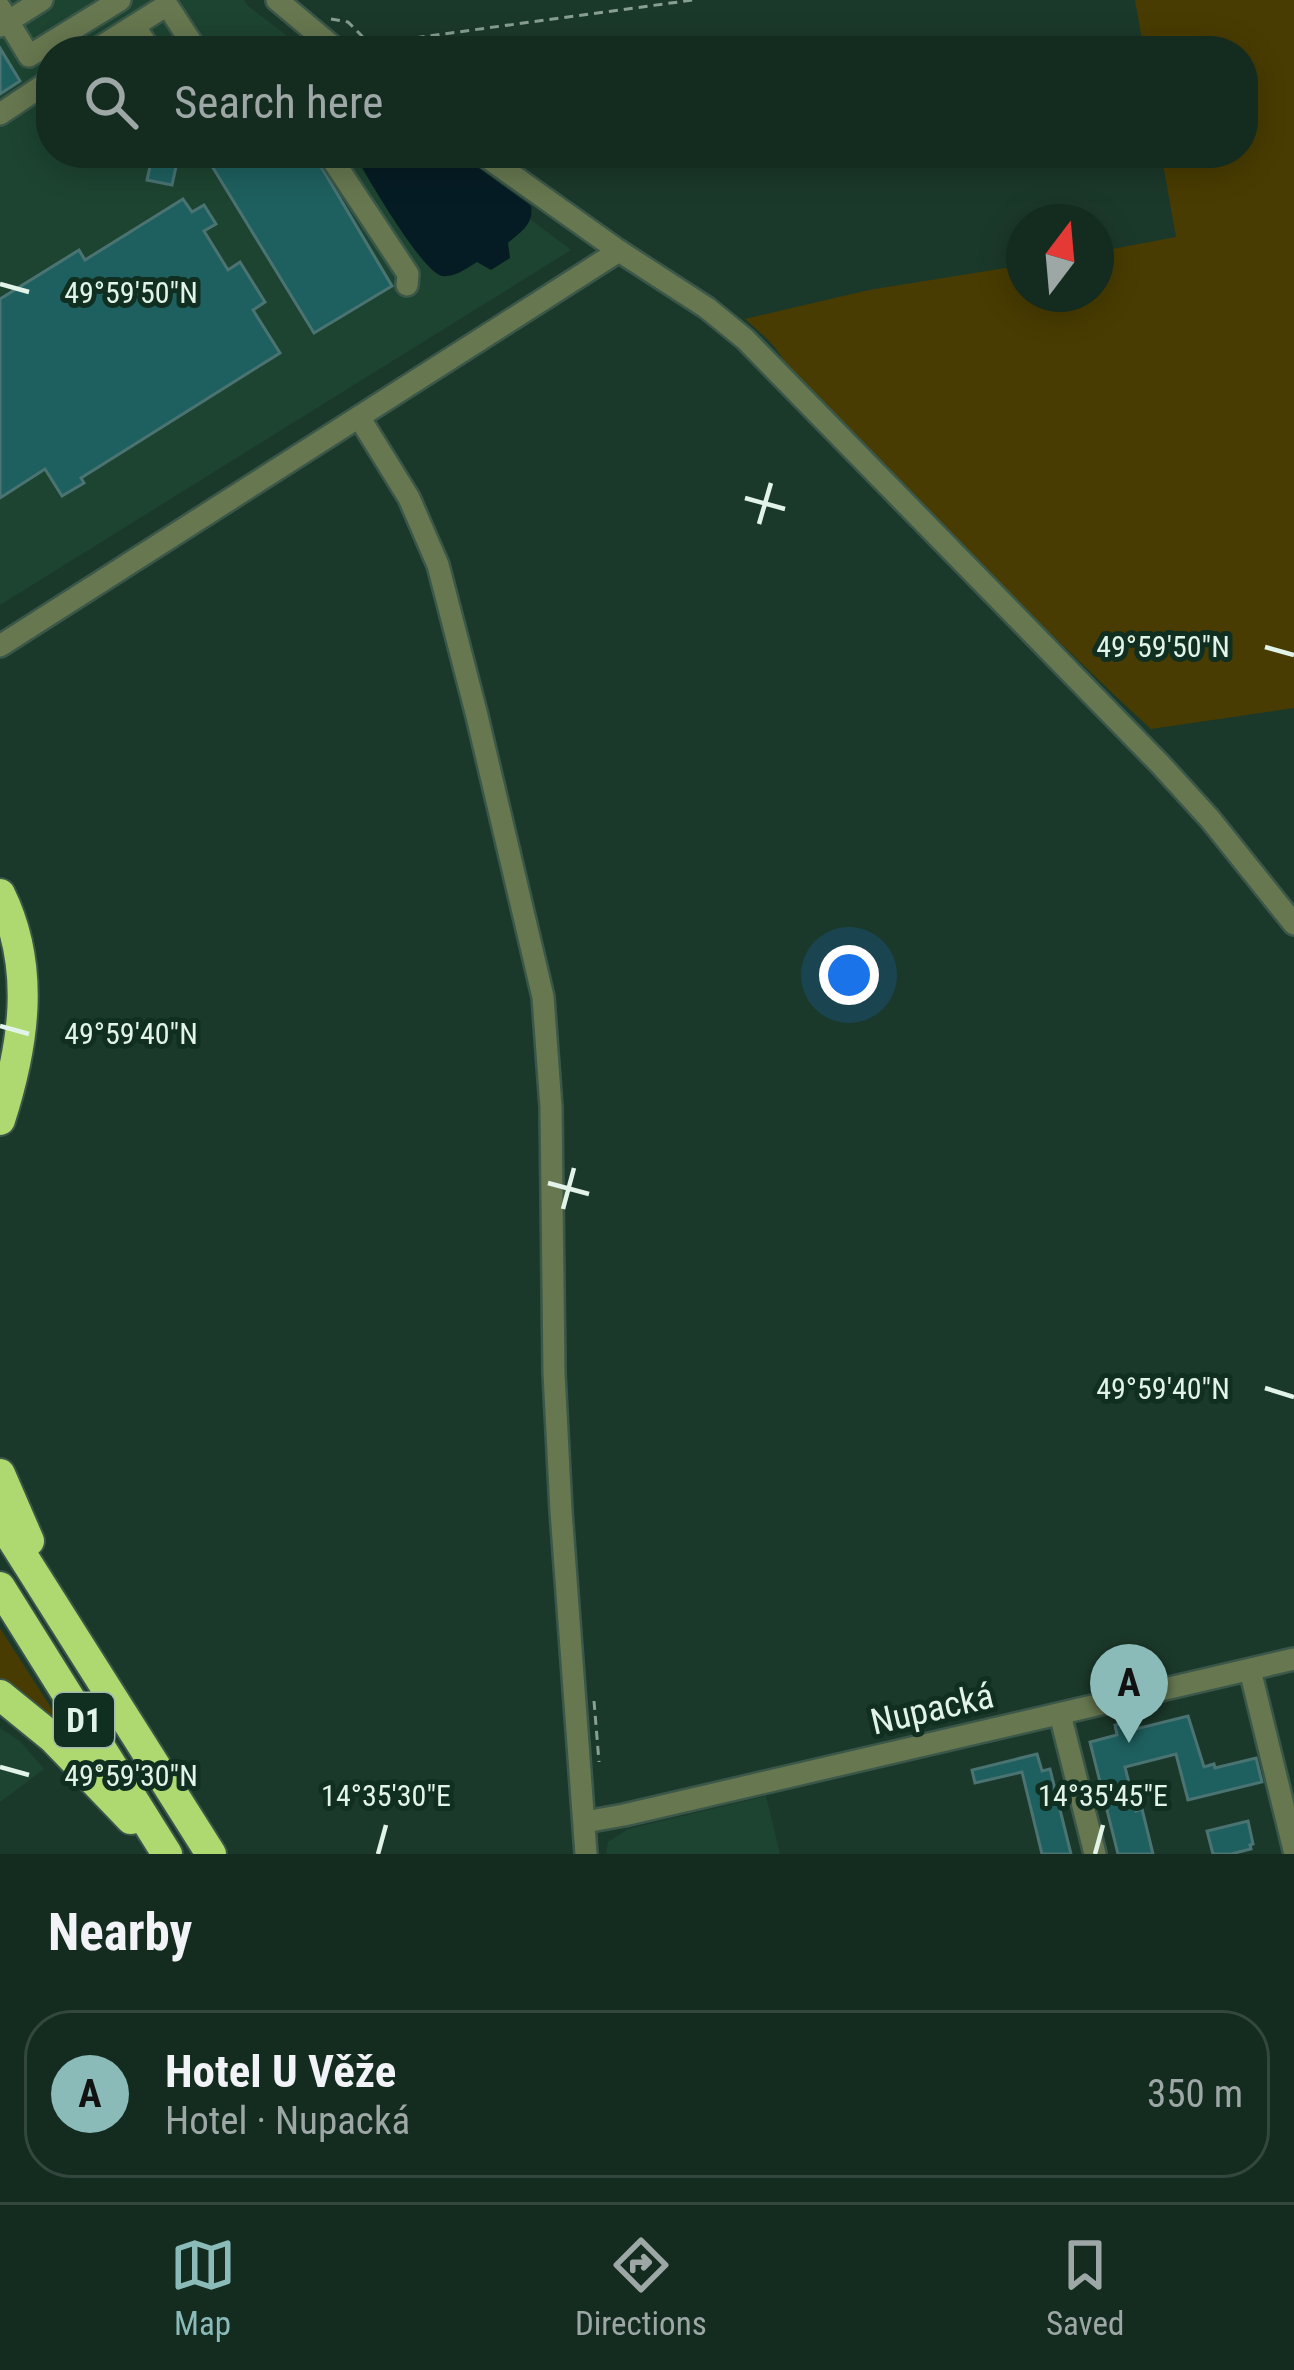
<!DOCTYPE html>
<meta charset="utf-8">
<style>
:root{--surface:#142b20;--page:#1d3329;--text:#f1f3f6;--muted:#9da7a5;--line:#33473e;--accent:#8bbbb9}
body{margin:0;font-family:"Roboto Condensed",sans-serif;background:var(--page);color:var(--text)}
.compass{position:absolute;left:1006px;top:204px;width:108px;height:108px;border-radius:50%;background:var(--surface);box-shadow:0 6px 30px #0003;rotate:16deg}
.you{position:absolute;left:849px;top:975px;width:42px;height:42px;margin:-30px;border:9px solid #fff;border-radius:50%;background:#1a73e8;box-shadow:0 0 0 18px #1a73e833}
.badge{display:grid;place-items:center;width:78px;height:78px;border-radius:50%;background:var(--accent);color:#111;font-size:39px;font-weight:700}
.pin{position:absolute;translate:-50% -99px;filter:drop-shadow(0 3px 6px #0008)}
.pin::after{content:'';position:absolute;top:63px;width:42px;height:36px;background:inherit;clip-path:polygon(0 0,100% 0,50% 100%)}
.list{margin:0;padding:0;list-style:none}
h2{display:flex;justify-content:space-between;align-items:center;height:156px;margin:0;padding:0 48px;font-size:51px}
h2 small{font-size:39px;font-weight:400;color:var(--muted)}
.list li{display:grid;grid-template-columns:78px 1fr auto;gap:36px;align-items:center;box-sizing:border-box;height:168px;margin:0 24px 24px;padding:0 24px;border:3px solid var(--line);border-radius:48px}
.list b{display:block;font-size:45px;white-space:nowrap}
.list p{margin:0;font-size:39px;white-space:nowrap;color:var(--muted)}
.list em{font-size:39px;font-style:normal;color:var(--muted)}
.icon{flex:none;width:66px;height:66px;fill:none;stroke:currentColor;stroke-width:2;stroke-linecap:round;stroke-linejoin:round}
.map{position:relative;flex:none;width:1294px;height:1854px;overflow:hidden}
.search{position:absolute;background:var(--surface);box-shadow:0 6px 30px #0003;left:36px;right:36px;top:36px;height:132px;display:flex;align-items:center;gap:30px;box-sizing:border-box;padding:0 42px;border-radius:48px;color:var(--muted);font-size:45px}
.sheet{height:348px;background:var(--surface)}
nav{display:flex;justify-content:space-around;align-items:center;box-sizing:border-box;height:168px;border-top:3px solid var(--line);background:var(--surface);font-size:33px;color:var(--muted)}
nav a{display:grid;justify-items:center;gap:6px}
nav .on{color:var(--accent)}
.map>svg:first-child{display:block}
.built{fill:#1d4431}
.green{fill:#493c02}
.water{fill:#061c24}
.building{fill:#1e605f;stroke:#4a7372;stroke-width:3}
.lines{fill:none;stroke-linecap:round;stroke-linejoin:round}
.minor-casing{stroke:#3b5749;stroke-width:26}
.highway-casing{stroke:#3b5749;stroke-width:34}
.path{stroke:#889f93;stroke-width:3;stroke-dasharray:9 6;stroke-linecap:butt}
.minor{stroke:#677850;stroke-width:21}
.highway{stroke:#aed970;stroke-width:30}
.ticks{fill:none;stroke:#e2f4e9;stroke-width:4.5}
.labels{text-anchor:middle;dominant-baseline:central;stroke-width:10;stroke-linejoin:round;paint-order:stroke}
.shield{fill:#112f21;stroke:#a3b9ad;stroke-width:3}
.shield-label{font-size:33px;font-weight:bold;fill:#e2f4e9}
.street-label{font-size:36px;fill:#e2f4e9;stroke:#112f21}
.ticks-label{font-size:30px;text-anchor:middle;fill:#e2f4e9;stroke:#112f21;stroke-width:10;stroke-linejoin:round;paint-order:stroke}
</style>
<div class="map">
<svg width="1294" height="1854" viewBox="0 0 1294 1854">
<rect width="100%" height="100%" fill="#1b392b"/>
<g class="built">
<path d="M0 0H244L248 6 307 51H51V153H443L571 250 0 605Z"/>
<path d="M0 1728 20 1741 44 1769 0 1802Z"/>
<path d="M766 1796 780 1854H606L608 1842 628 1829Z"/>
</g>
<g class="green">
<path d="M1135 0H1294V708L1151 729C1026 614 910 490 788 371 781 349 762 334 745 319L869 290 1024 265V294H1096V252L1176 237 1161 153H1243V51H1144Z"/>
<path d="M0 1628 64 1728 36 1704 0 1680Z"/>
</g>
<path class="water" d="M354 153H458L531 206C534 224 521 232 508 243L510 258 491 270 477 262C467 268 454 278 442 276 422 272 365 174 354 153Z"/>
<g class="building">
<path d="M0 48 20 81 0 94Z"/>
<path d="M153 153H179L172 185 147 180Z"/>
<path d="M204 153H313L392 286 314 333Z"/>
<path d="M183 199 192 212 204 205 216 224 204 231 228 270 240 262 265 302 253 310 280 353 81 478 84 483 62 496 45 469 0 498V299L79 250 85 260Z"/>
<path d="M1188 1716 1204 1767 1214 1764 1215 1768 1256 1758 1262 1782 1188 1800 1176 1754 1125 1767 1136 1811 1142 1809 1153 1854H1118L1090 1742 1117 1735 1115 1725 1126 1722 1128 1731Z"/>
<path d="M1037 1754 1042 1771 1050 1769 1071 1854H1042L1022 1772 975 1783 972 1770Z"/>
<path d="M1248 1821 1253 1844 1250 1845 1251 1849 1231 1854H1213L1207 1831Z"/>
</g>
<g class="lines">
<g class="minor-casing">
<g id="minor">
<path d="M277 0 338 51"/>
<path d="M0 8 29 56 120 0"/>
<path d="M1 26 42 0"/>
<path d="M134 26 151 51"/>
<path d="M94 51 167 5 197 51"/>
<path d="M0 114 51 80"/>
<path d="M328 153 408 274 407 285"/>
<path d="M481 153 619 251 707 308 745 339 1160 764 1210 819 1294 924"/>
<path d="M359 417 409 498 438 565 477 716 543 997 551 1107 554 1373 561 1511 586 1854"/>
<path d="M0 646 619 251"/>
<path d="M1250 1670 1294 1850"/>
<path d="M1060 1714 1095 1854"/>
<path d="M585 1822 624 1815 1294 1659"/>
</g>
</g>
<g class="highway-casing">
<g id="highway">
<path d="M0 894C36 967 24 1045 0 1120"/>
<path d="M0 1474 29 1541"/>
<path d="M0 1520 211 1854"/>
<path d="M0 1587 167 1854"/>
<path d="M0 1695 53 1738 131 1819"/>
</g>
</g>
<g class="path">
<path d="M331 19 348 22 362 36V43"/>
<path d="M357 48 362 45 693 0"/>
<path d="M594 1701 599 1762"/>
</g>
<use href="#minor" class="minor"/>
<use href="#highway" class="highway"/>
</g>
<path class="ticks" d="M0 284 29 292M745 498 785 509M759 524 771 483M1265 647 1294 655M0 1026 29 1034M548 1183 589 1194M563 1209 574 1168M1265 1388 1294 1397M0 1767 29 1775M378 1854 386 1825M1095 1854 1103 1825"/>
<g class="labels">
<rect class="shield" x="54" y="1693" width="60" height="54" rx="9"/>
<g class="shield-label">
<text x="84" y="1720">D1</text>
</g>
<g class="street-label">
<text transform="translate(932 1709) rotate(-13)">Nupacká</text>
</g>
</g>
<g class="ticks-label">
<text x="131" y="303">49°59'50"N</text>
<text x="1163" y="657">49°59'50"N</text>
<text x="131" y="1044">49°59'40"N</text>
<text x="1163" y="1399">49°59'40"N</text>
<text x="131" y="1786">49°59'30"N</text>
<text x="386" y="1806">14°35'30"E</text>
<text x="1103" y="1806">14°35'45"E</text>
</g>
</svg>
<svg class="compass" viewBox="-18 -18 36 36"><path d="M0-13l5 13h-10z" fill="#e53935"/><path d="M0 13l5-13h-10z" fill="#9da7a5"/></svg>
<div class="you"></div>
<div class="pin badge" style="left:1129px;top:1743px">A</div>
<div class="search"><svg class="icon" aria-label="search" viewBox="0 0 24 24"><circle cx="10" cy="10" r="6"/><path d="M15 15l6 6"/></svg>Search here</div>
</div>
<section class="sheet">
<h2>Nearby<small></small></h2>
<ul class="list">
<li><span class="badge">A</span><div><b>Hotel U Věže</b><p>Hotel · Nupacká</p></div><em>350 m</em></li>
</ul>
</section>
<nav>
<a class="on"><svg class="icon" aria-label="map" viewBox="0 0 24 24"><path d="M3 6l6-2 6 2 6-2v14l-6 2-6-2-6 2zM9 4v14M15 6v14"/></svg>Map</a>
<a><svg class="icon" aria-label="directions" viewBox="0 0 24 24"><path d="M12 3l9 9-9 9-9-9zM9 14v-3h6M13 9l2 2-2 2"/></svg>Directions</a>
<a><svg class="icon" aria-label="saved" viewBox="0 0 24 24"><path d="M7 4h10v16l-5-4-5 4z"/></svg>Saved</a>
</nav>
